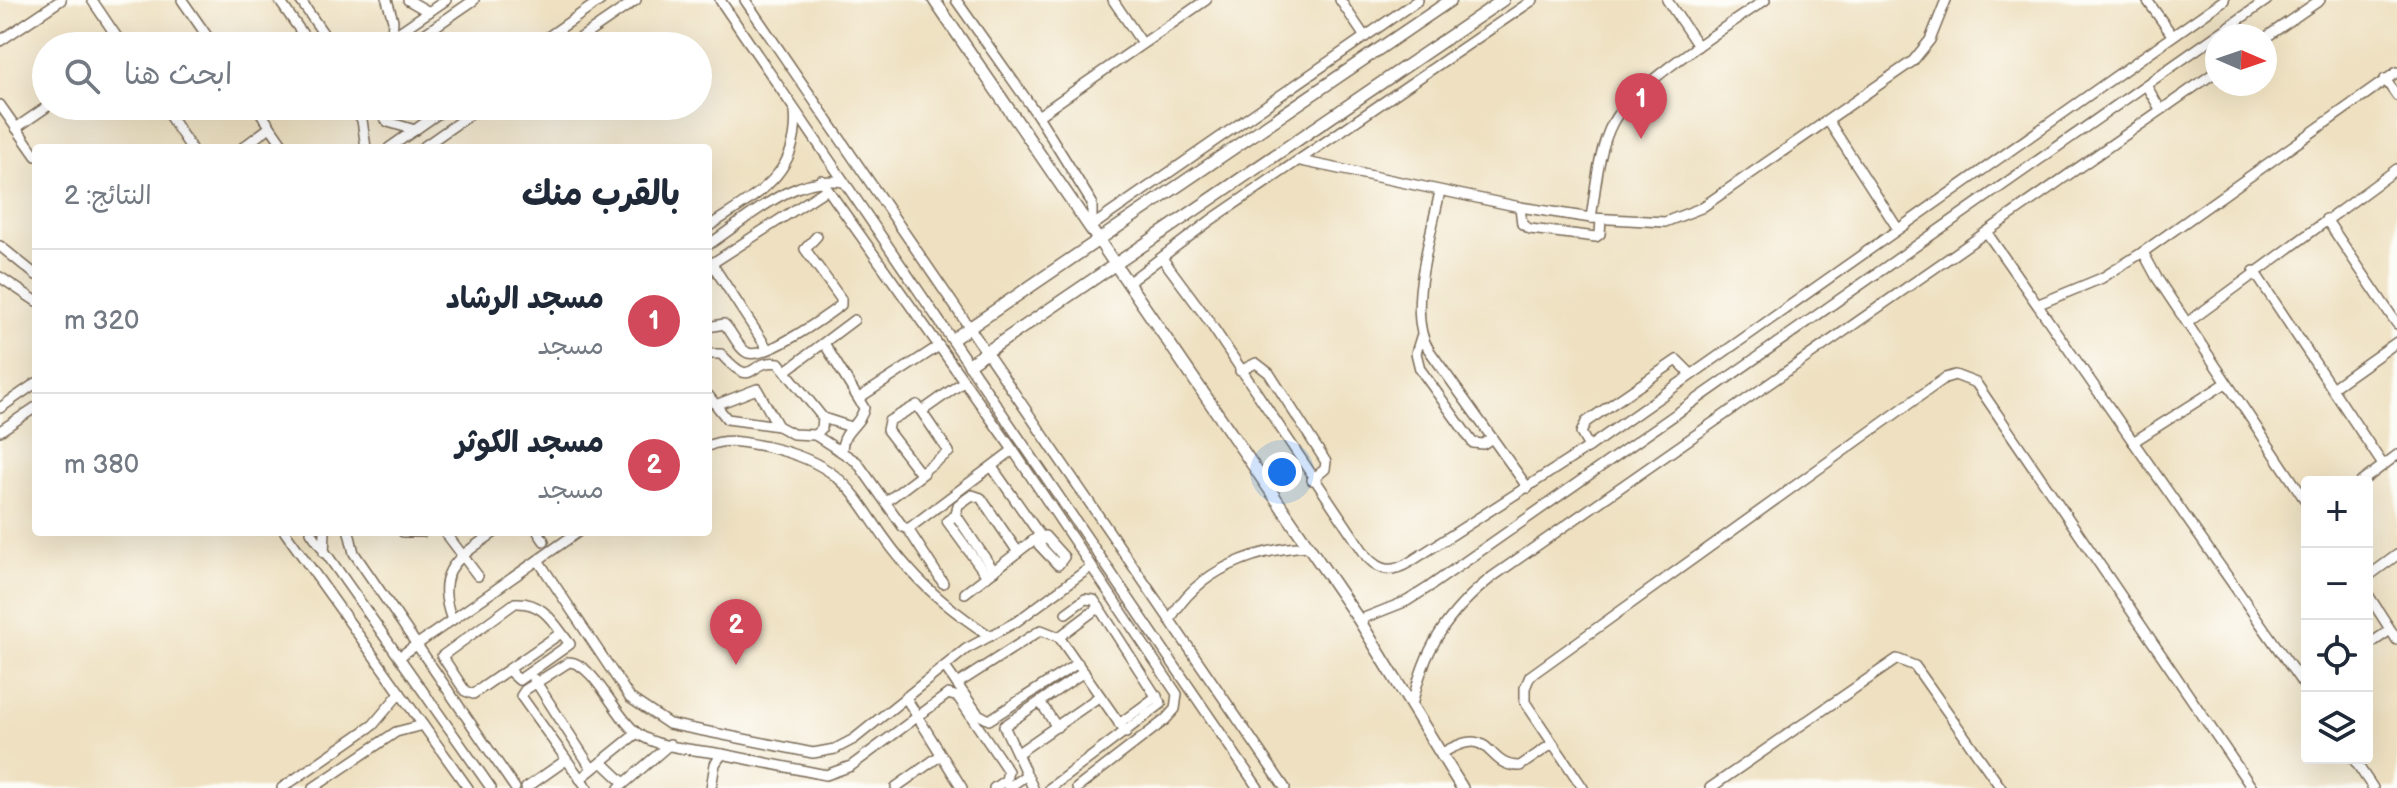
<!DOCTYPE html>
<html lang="ar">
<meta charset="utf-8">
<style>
:root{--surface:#fff;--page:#f2f2f3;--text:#1f2937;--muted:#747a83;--line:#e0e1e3;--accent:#d1495b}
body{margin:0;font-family:"Balsamiq Sans","Playpen Sans Arabic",sans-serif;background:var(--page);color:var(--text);direction:rtl}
.controls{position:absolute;right:24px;bottom:24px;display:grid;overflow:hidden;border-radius:8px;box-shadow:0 8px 32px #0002}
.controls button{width:72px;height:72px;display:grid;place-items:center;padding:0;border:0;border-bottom:2px solid var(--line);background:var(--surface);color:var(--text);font:40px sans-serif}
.compass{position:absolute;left:2205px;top:24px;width:72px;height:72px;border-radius:50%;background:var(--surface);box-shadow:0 8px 32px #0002;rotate:92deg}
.you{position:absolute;left:1282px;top:472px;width:28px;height:28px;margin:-20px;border:6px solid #fff;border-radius:50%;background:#1a73e8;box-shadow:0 0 0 12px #1a73e833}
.badge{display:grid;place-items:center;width:52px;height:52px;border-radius:50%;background:var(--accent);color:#fff;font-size:26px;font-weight:700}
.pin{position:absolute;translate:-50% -66px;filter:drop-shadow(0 2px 4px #0008)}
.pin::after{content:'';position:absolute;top:42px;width:28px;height:24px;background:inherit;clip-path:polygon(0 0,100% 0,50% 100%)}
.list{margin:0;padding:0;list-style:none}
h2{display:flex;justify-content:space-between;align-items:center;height:104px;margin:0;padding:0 32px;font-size:34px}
h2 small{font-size:26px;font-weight:400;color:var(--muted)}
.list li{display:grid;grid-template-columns:52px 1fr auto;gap:24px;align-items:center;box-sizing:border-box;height:144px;padding:0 32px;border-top:2px solid var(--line)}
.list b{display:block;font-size:30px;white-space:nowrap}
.list p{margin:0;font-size:26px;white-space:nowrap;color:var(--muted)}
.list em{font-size:26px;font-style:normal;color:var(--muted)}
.icon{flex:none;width:44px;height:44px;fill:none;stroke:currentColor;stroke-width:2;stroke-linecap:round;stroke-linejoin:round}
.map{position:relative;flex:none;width:2397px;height:788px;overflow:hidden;direction:ltr}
.search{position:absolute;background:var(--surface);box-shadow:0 8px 32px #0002;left:32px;top:32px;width:680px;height:88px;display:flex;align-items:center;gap:20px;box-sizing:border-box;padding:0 28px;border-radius:44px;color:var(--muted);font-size:30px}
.panel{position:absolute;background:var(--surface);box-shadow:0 8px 32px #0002;left:32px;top:144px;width:680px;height:392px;border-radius:8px;direction:rtl}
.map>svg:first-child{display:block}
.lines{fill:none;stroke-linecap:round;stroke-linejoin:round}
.minor-casing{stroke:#7a6a57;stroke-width:12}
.tertiary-casing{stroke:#7a6a57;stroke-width:14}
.minor{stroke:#fff;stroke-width:9}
.tertiary{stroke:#fff;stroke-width:11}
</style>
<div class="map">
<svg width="2397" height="788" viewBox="0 0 2397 788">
<rect width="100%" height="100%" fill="#fdfcf7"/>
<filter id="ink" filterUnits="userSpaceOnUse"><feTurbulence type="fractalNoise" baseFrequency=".0125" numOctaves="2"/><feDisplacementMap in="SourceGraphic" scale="16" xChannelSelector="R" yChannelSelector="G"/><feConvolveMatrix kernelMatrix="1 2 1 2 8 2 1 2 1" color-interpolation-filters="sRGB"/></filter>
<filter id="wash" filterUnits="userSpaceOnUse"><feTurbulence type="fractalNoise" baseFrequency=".006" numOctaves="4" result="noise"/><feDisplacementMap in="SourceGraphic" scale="32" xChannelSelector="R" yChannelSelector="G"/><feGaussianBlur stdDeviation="1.8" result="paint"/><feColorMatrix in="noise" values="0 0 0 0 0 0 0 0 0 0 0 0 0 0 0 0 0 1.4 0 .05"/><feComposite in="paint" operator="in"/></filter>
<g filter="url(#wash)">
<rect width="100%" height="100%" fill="#eee0c0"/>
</g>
<g filter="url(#ink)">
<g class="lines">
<g class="minor-casing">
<g id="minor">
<path d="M92 0 123 46"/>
<path d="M182 0 214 46"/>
<path d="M279 0 311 46"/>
<path d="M300 0 332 46"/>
<path d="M387 0 393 20 392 37"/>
<path d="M408 0 429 12"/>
<path d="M720 0 1258 788"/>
<path d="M745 0 1285 788"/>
<path d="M956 0 1038 116 1092 203V226"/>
<path d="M1113 0 1142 43"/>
<path d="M1340 0 1365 37"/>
<path d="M1667 0 1698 46"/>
<path d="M2147 0 2172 35"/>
<path d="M2265 38 2320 0"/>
<path d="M0 41 61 0"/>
<path d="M379 46 446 0"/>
<path d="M407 46 474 0"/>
<path d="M535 46 601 0"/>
<path d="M569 46 636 0"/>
<path d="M2385 79 2397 96"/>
<path d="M2146 85 2160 109"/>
<path d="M0 105 36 156"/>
<path d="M163 106 191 148"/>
<path d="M256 106 285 148"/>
<path d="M353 106 362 120 366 148"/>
<path d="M374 106 388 122 415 130"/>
<path d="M1038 116 1206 0"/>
<path d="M1829 122 1898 229"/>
<path d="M16 128 48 106"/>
<path d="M242 148 270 127"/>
<path d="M389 148 449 106"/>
<path d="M422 148 482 106"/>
<path d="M1301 161 1520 207 1591 218 1665 222 1701 208 1913 61 1930 40 1946 0"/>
<path d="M821 180 1013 450 1177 694 1175 709 1165 720 1077 788"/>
<path d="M1440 191C1432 234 1405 312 1429 350L1528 488"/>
<path d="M1520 207 1522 224 1530 229 1596 237 1600 234 1601 219"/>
<path d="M1591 218C1596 187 1598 150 1613 122 1632 86 1729 25 1765 0"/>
<path d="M2326 219 2397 324"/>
<path d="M1092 226 1418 0"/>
<path d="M708 227C754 196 801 175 795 111"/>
<path d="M1987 233 2307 690"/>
<path d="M708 245C748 219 792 174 844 182"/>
<path d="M0 246 36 275"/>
<path d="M1162 258 1206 317 1367 557C1381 572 1392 573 1410 562L1589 447 2224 0"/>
<path d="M712 264 767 348"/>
<path d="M708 266 827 189"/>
<path d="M2254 271 2383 465"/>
<path d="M0 277 36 301"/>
<path d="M1129 282 1211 220 1533 0"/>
<path d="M2039 304 2102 278 2143 252"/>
<path d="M2187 323 2397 169"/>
<path d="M708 327 724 324C732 331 738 349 748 353 766 359 825 317 841 305V299L805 249 817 236"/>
<path d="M1421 337 1416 353 1420 369 1473 443 1483 444 1492 438"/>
<path d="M824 343 864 408C861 425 842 430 842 450"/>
<path d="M708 354H721C757 393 746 358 779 363L823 418 822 428 815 435 793 434 778 426"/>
<path d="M786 371 854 320"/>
<path d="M1240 371 1256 363 1269 373 1326 462 1325 469 1312 480"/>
<path d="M2332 388 2397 342"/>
<path d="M708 395 727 419 778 426 757 389 718 404"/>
<path d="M859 398 939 346"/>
<path d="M917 405 949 452 920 473 887 430 889 421Z"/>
<path d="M0 408 36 383"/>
<path d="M922 411 963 382"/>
<path d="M823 418 851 427"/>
<path d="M0 431 36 407"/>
<path d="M815 435 857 462 903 527 908 529 1013 450"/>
<path d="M2133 442 2226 383"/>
<path d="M708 446C727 437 748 443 768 447 861 468 855 510 910 570 933 596 961 617 990 636"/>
<path d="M1589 447 1581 433 1586 422 1677 360 1691 374"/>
<path d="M992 467 1042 538"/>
<path d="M2361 482 2397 455"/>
<path d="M887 501 924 473"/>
<path d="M2307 503 2157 278 2143 252 2397 72"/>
<path d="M956 515 947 521 987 576"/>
<path d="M908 529 943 583"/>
<path d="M285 532 468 788"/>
<path d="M311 532 491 788"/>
<path d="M349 532 354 553 515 788"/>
<path d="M403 532H423"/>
<path d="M445 532 478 576"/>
<path d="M538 532 544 541"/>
<path d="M1045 536 1064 557 1058 565 1039 545Z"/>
<path d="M324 553 325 532"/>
<path d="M538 560 630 698 669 724 813 753 835 749 854 739 966 649 1016 622 1092 566"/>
<path d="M994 571 956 515 958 505 972 495 981 498 1018 552"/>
<path d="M2367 577 2397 555"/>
<path d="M965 593 1040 535"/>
<path d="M2367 593 2397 640"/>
<path d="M452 620C433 570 458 558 495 532"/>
<path d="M1170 620C1197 570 1255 549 1309 546"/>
<path d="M1359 620 1407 601 1429 587 2267 0"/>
<path d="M1059 637 1099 607"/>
<path d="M2367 646 2390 630"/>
<path d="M399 657 578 532"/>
<path d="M945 667 978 714 989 720 1078 663"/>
<path d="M508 670 519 680 570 644C554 624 544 601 515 603L442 656 465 691 473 694 561 633"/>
<path d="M534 679 592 769"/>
<path d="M957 684 1041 630 1059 637 1126 733"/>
<path d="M906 698 962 788"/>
<path d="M1040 702 1057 727"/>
<path d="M1412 706C1423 650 1447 613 1492 577L2217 71"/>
<path d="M1119 724 1157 696"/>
<path d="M1018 753 1100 696"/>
<path d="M1441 754C1495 721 1483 767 1520 766L1552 744"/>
<path d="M2353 758 2373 788"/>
<path d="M602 762 624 783"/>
<path d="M580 779 637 733"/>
<path d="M896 787 941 755"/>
<path d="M282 788 373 725 400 693"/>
<path d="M313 788 396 732 423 725"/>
<path d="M526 788 566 760"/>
<path d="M587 788 521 696 525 690 569 662C594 663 616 718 637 733 658 749 696 749 722 754"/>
<path d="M619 788 670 744"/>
<path d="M711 788 715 764 722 754 826 775 851 766 948 694 958 697 1008 771 1006 780 994 788"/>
<path d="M1008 788 1025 776"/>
<path d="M1033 788 1004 726 1084 672"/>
<path d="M1050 788 1161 704 1094 600 1085 599 1066 613"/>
<path d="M1583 788 1525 702V688L1530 676 1945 378 1955 375 1976 383 2252 788"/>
<path d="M1710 788 1897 659 1915 666 2001 788"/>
</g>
</g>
<g class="tertiary-casing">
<g id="tertiary">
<path d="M934 0 1359 620 1462 788"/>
<path d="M953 339 1451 0"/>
<path d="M969 364 1503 0"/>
</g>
</g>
<use href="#minor" class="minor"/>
<use href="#tertiary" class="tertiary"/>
</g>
</g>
</svg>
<div class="controls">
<button>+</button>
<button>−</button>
<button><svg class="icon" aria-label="locate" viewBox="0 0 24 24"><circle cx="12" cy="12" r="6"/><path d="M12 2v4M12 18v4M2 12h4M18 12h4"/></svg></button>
<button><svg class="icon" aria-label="layers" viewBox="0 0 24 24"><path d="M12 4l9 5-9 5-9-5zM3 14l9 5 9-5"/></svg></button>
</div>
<svg class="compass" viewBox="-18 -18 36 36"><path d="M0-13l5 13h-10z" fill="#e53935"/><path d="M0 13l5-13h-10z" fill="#747a83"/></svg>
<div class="you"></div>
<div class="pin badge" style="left:1641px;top:139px">1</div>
<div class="pin badge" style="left:736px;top:665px">2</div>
<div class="search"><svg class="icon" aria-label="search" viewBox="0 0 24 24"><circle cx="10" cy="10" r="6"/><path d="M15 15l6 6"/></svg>ابحث هنا</div>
<section class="panel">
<h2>بالقرب منك<small>النتائج: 2</small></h2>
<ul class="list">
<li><span class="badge">1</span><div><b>مسجد الرشاد</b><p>مسجد</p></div><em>320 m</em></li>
<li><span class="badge">2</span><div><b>مسجد الكوثر</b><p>مسجد</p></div><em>380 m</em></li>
</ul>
</section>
</div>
